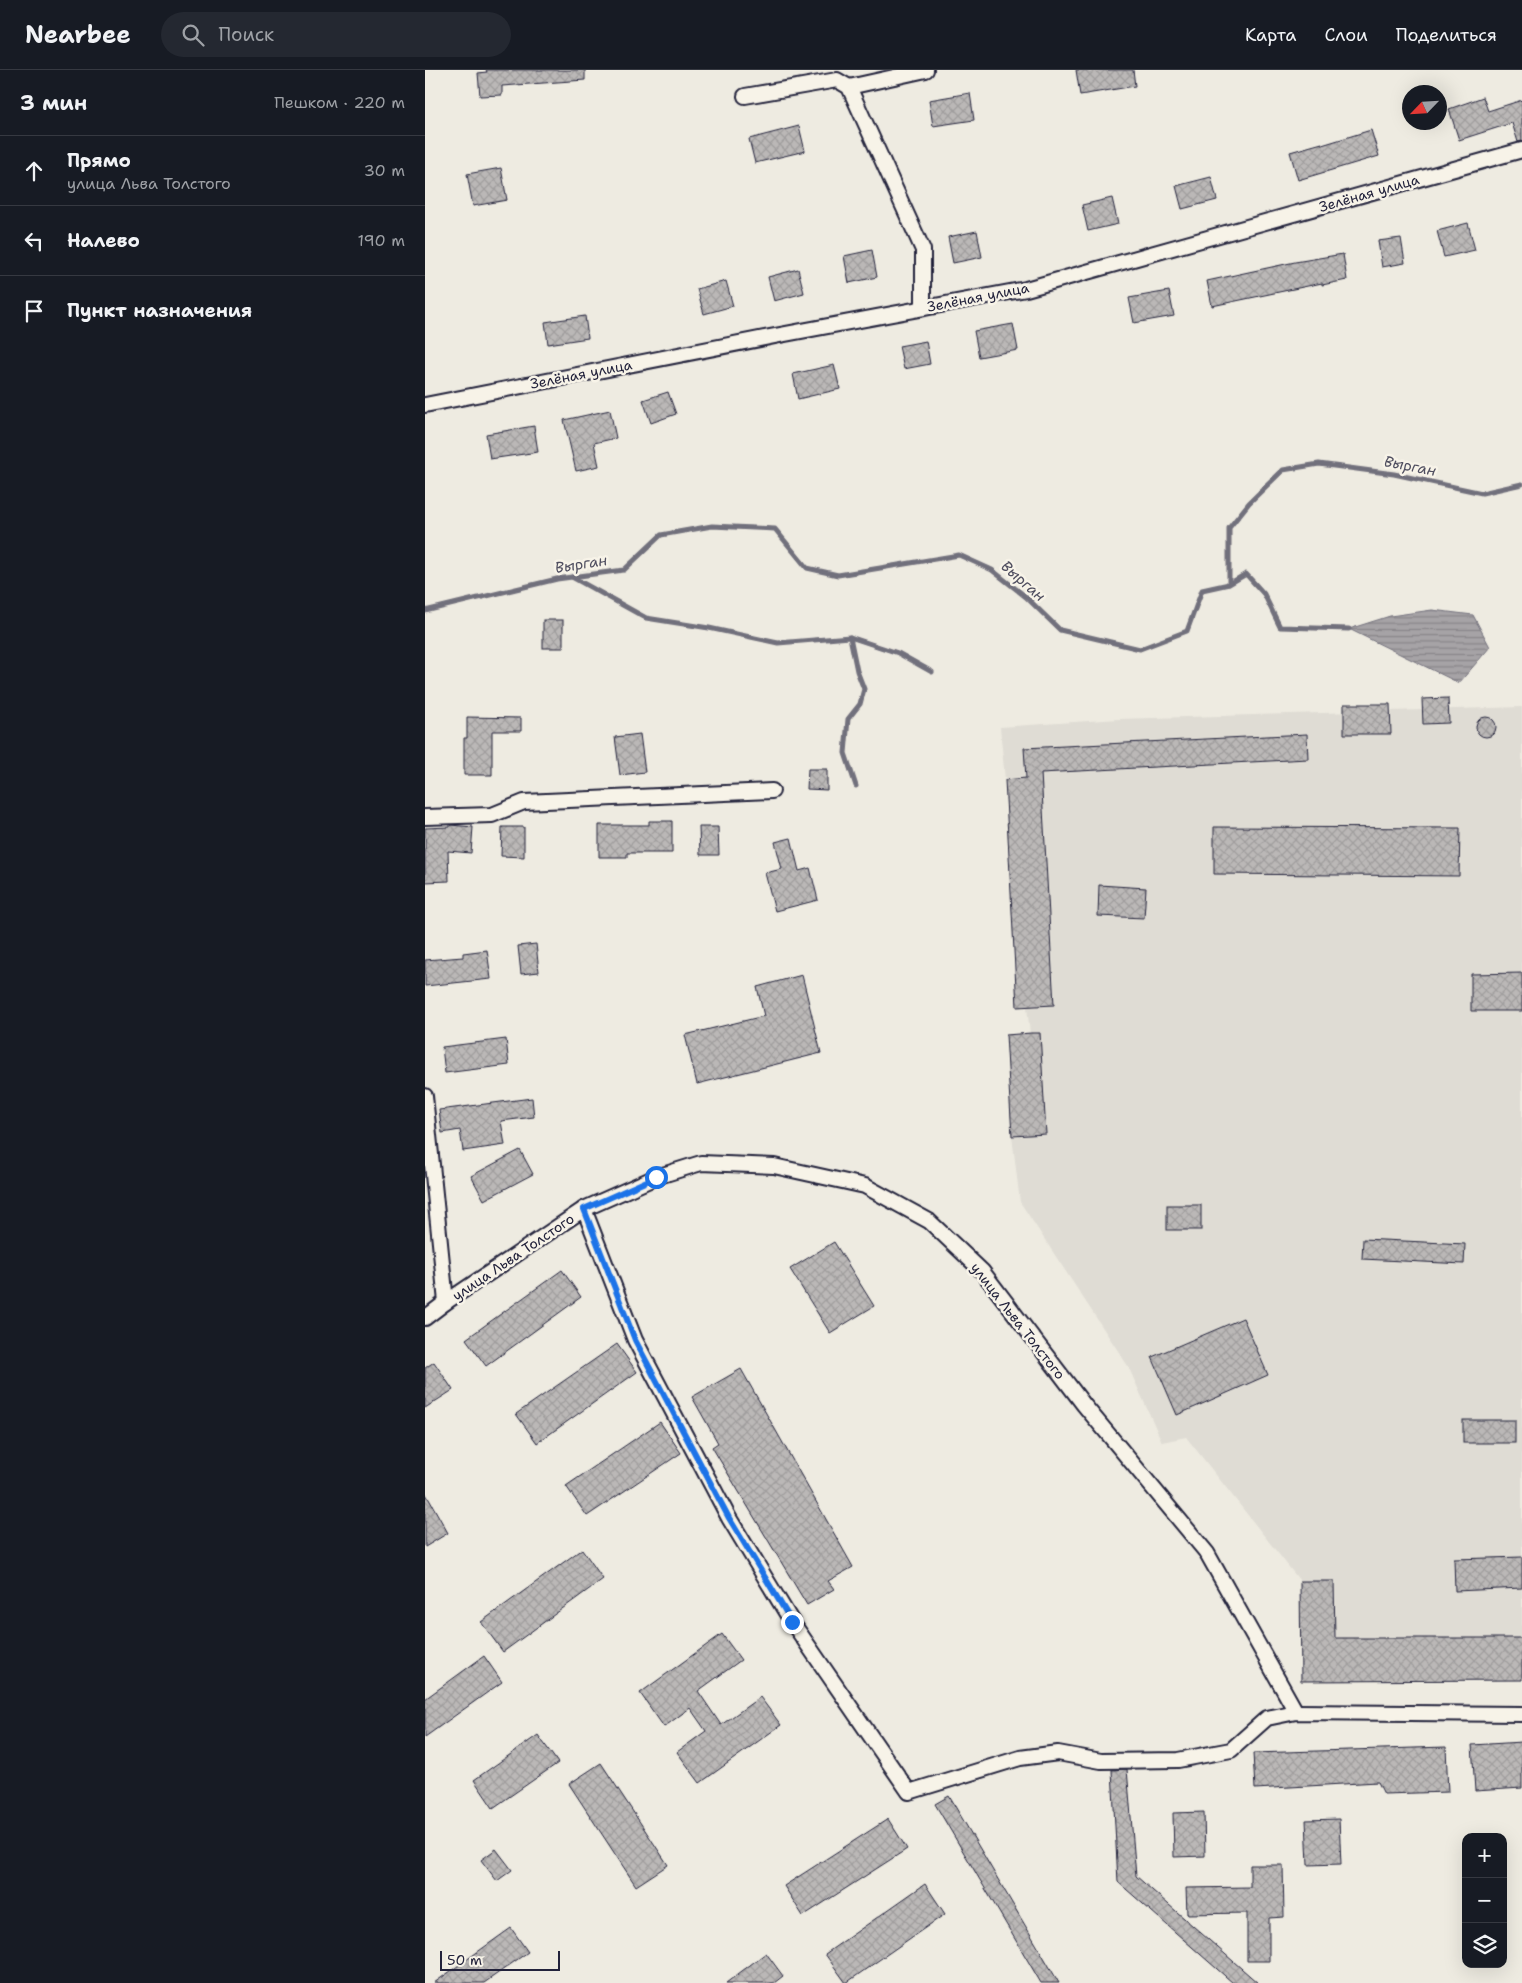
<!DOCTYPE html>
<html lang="ru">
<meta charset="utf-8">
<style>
:root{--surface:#171b24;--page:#242831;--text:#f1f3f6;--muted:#9ea1a6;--line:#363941}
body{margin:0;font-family:"Shantell Sans",sans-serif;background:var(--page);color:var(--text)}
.controls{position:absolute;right:15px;bottom:15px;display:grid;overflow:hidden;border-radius:10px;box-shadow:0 5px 20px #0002}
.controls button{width:45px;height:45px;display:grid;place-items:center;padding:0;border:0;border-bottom:1px solid var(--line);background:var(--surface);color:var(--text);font:25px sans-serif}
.compass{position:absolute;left:977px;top:15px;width:45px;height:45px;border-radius:50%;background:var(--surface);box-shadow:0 5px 20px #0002;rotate:245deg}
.scale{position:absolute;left:15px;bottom:12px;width:120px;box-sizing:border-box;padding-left:5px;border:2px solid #22223b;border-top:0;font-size:14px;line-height:18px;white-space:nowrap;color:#22223b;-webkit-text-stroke:4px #f7f3e8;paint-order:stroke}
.stop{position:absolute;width:15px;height:15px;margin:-11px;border:4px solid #1a73e8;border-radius:50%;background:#fff}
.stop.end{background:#1a73e8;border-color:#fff;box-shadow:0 1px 5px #0008}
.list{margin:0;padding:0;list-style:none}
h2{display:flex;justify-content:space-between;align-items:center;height:65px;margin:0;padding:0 20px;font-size:21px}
h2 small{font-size:16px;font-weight:400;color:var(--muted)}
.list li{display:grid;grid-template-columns:32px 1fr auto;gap:15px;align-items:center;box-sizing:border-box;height:70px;padding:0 20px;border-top:1px solid var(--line)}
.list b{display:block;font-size:19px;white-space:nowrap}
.list p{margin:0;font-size:16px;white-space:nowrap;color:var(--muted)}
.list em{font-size:16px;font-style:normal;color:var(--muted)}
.icon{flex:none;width:28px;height:28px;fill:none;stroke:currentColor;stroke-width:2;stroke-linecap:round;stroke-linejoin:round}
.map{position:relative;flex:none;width:1097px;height:1913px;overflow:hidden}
header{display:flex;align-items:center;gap:30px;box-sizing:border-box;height:70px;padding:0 25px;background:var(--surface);border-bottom:1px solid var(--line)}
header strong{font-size:24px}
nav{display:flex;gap:28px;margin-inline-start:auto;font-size:18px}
.search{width:350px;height:45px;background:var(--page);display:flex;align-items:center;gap:12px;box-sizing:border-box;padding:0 18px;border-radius:28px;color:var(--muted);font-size:19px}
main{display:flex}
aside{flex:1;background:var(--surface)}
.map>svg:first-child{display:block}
.built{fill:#dfdcd4}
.water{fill:url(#water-rules);stroke:#716f7b}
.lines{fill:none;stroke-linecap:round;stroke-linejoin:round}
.stream{stroke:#716f7b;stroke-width:5}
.building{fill:url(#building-cross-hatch);stroke:#22223b}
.minor-casing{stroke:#22223b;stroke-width:18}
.minor{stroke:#f7f3e8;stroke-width:14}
.route{stroke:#1a73e8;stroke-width:6}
.labels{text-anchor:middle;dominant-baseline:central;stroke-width:5;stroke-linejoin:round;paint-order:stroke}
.street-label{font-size:14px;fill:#22223b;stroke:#f7f3e8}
.water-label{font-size:15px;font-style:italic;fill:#504f60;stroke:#f7f3e8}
</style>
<header>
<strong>Nearbee</strong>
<div class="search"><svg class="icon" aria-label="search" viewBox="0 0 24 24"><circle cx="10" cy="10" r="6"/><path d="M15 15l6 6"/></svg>Поиск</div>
<nav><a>Карта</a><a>Слои</a><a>Поделиться</a></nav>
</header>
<main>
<aside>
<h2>3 мин<small>Пешком · 220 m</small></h2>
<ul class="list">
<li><svg class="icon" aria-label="ahead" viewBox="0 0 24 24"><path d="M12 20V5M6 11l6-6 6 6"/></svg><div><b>Прямо</b><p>улица Льва Толстого</p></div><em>30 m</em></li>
<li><svg class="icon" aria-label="left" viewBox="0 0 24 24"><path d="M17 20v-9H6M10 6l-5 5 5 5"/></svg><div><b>Налево</b></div><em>190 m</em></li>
<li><svg class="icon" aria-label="arrive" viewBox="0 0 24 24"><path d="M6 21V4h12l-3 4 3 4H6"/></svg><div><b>Пункт назначения</b></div></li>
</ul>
</aside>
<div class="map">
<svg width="1097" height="1913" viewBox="0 0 1097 1913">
<defs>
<pattern id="water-rules" width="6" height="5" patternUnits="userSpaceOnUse" patternTransform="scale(1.25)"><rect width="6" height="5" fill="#a6a3a6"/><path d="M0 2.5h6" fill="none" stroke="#878488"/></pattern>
<pattern id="building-cross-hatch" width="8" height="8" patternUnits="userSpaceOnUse" patternTransform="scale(1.25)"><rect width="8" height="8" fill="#bbb8b7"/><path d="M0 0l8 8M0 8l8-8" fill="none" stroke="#a09e9e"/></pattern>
</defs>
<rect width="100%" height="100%" fill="#eeebe1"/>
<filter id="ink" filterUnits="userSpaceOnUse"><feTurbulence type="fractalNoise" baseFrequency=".02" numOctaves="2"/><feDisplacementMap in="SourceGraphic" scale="10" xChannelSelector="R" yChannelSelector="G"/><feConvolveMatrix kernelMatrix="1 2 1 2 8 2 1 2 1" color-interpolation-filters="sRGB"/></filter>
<g filter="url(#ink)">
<path class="built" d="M1097 637V1610L876 1611 875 1511 761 1367 737 1372 703 1296 595 1132 587 1066 581 965 605 963 602 937H592L580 710 575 657 694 649Z"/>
<path class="water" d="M1007 540 1048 545 1065 577 1034 613 924 559 965 546Z"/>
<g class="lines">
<g class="stream">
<path d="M147 507 221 548 284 558 353 573 425 567 473 583 507 602"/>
<path d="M804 514 821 504 839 524 855 557 924 559"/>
<path d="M0 541 132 509 199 500 236 465 287 456 350 459 382 498 413 505 534 485 567 500 601 527 635 560 715 579 762 561 777 520 804 514V458L824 433 858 400 894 394 969 404 1057 423 1097 414"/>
<path d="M425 567 432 601 439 619 435 634 423 649 420 683 431 716"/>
</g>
</g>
<g class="building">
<path d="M61 0H160V10L77 16V25L55 26 53 3 62 2Z"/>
<path d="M651 0H708L710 16 655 25Z"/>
<path d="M545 23 549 50 508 56 504 30Z"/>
<path d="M1058 27 1063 41 1097 30V71L1093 72 1087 53 1034 70 1024 39Z"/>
<path d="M374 56 380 81 330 93 324 69Z"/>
<path d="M946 60 954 86 873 110 865 82 897 73V75Z"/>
<path d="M76 98 82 130 48 136 42 104Z"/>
<path d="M786 107 792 130 757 139 751 116Z"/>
<path d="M687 128 693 154 663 161 657 135Z"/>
<path d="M1043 153 1050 180 1019 187 1012 161Z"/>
<path d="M552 161 557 187 528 193 523 167Z"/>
<path d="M976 168 980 193 957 197 953 171Z"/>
<path d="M447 180 452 207 424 213 419 186Z"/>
<path d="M918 184 922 210 897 215V213L787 236 782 211 870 192Z"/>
<path d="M373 199 379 223 349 231 343 207Z"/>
<path d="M301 211 308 236 279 244 272 219Z"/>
<path d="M744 221 749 246 709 253 704 228Z"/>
<path d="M160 246 163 268 123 274 120 252Z"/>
<path d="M588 254 593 280 554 287 549 261Z"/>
<path d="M501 271 505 294 479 299 474 276Z"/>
<path d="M409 295 415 319 373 329 368 304Z"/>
<path d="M243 322 251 344 226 353 218 330Z"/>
<path d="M185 340 191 368 169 373 174 396 151 401 139 350Z"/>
<path d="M109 356 113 382 65 389 61 364Z"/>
<rect x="118" y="550" width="20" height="28"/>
<path d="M1023 628 1024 653 998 654 997 629Z"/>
<path d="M919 634H965L966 664H919Z"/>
<circle cx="1061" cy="657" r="10"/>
<path d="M42 647 96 648V661H67V705H39V668H42Z"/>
<path d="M215 664 220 702 195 705 190 667Z"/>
<path d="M882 664 883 689 616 703 629 935 592 937 580 710 601 708 599 678Z"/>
<path d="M383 699H402V720L382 719Z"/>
<path d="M224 751H247V783H202V787H174V755H224Z"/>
<path d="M25 755 48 757 46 783 23 781 24 811 0 812V758L25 757Z"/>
<path d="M77 757H99V787L76 786Z"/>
<path d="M274 757H293L294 785H275Z"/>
<path d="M789 757 1035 758 1034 806 789 804Z"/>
<path d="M366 768 374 801 385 798 393 830 350 841 340 803 357 799 350 772Z"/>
<path d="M674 815 721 818 719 848 673 846Z"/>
<path d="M111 874 114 902 96 904 93 876Z"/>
<path d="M62 880 66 909 0 916V890L38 887V883Z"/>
<path d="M1097 903V941H1046V904Z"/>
<path d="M377 905 396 983 272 1014 260 965 339 946 332 917Z"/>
<path d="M606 963H615L621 1064 587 1066 581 965Z"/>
<path d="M81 969 84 995 20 1003 17 977Z"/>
<path d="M107 1028 109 1047 76 1051 80 1075 38 1081 35 1060 17 1063 14 1040Z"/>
<path d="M95 1080 108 1104 59 1130 46 1106Z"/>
<rect x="742" y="1135" width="34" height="25"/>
<path d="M938 1169 1040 1174 1039 1194 937 1189Z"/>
<path d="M409 1172 449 1236 405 1263 365 1199Z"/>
<path d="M137 1200 156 1227 61 1296 41 1269Z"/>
<path d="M818 1248 843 1305 752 1345 727 1287Z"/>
<path d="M192 1274 212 1302 112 1373 91 1344Z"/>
<path d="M9 1292 28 1320 0 1338V1298Z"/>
<path d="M316 1299 428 1497 403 1511 409 1519 382 1535 287 1377 293 1373 267 1327Z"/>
<rect x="1038" y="1350" width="52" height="23"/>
<path d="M235 1352 256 1383 162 1446 141 1416Z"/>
<path d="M0 1422 23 1463 0 1477Z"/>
<path d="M157 1479 178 1509 78 1582 56 1552Z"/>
<path d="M1097 1487V1518L1030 1521 1029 1489Z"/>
<path d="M875 1511H909L910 1568H1097V1610L876 1611Z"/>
<path d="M297 1564 316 1590 273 1621 296 1655 335 1627 356 1655 275 1713 252 1682 281 1661 265 1638 239 1657 215 1623Z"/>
<path d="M59 1586 77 1612 0 1667V1629Z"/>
<path d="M113 1665 133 1693 68 1738 49 1710Z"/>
<path d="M1097 1672V1718L1050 1721 1047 1675Z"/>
<path d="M1021 1677 1023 1722 959 1724 953 1712 830 1719 828 1683Z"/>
<path d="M176 1693 243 1795 211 1816 144 1714Z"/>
<path d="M702 1699 711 1806 833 1913H808L693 1812 687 1700Z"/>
<path d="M524 1726 634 1913H616L510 1734Z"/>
<path d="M779 1742 780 1786 749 1787 748 1743Z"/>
<path d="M463 1749 482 1779 378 1846 359 1816Z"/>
<path d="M914 1749 916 1794 883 1795 881 1750Z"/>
<path d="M71 1779 87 1800 72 1811 56 1790Z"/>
<path d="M825 1795H858L859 1847 844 1848V1891H822V1843L762 1844 761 1818 825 1817Z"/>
<path d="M500 1814 520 1844 421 1913 400 1884Z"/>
<path d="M86 1858 103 1882 59 1913H9Z"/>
<path d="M341 1883 358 1906 349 1913H301Z"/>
</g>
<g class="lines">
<g class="minor-casing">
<g id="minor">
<path d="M424 17 501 0"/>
<path d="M320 26 412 10 424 17 498 180V238"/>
<path d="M0 335 355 265 601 219 1097 80"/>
<path d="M0 747 67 745 99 732 347 721"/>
<path d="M0 1026 21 1232"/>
<path d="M159 1139 210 1270 304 1448 367 1552 484 1722 595 1688 633 1683 676 1691 753 1690 806 1680 842 1648 871 1642 1097 1644"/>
<path d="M0 1248 21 1232 159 1139 231 1107 276 1093 349 1096 440 1116 504 1151 557 1201 659 1335 782 1483 871 1642"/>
</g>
</g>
<use href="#minor" class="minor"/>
</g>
</g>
<g class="lines" filter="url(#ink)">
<path class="route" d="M231 1107 159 1139 210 1270 304 1448 367 1552"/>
</g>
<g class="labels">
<g class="street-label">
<text transform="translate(944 123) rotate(-16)">Зелёная улица</text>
<text transform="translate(553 227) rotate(-11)">Зелёная улица</text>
<text transform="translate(156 304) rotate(-11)">Зелёная улица</text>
<text transform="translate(88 1187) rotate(-34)">улица Льва Толстого</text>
<text transform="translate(593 1251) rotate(52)">улица Льва Толстого</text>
</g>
<g class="water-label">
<text transform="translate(985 396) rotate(11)">Вырган</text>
<text transform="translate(156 494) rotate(-9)">Вырган</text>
<text transform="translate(598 511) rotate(41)">Вырган</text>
</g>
</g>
</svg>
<div class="controls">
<button>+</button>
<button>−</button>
<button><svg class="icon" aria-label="layers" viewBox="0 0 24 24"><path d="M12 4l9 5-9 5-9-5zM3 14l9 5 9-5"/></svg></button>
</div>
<svg class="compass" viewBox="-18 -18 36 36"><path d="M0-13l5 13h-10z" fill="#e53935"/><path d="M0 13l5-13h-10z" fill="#9ea1a6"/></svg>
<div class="scale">50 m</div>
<div class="stop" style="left:231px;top:1107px"></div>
<div class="stop end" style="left:367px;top:1552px"></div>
</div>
</main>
